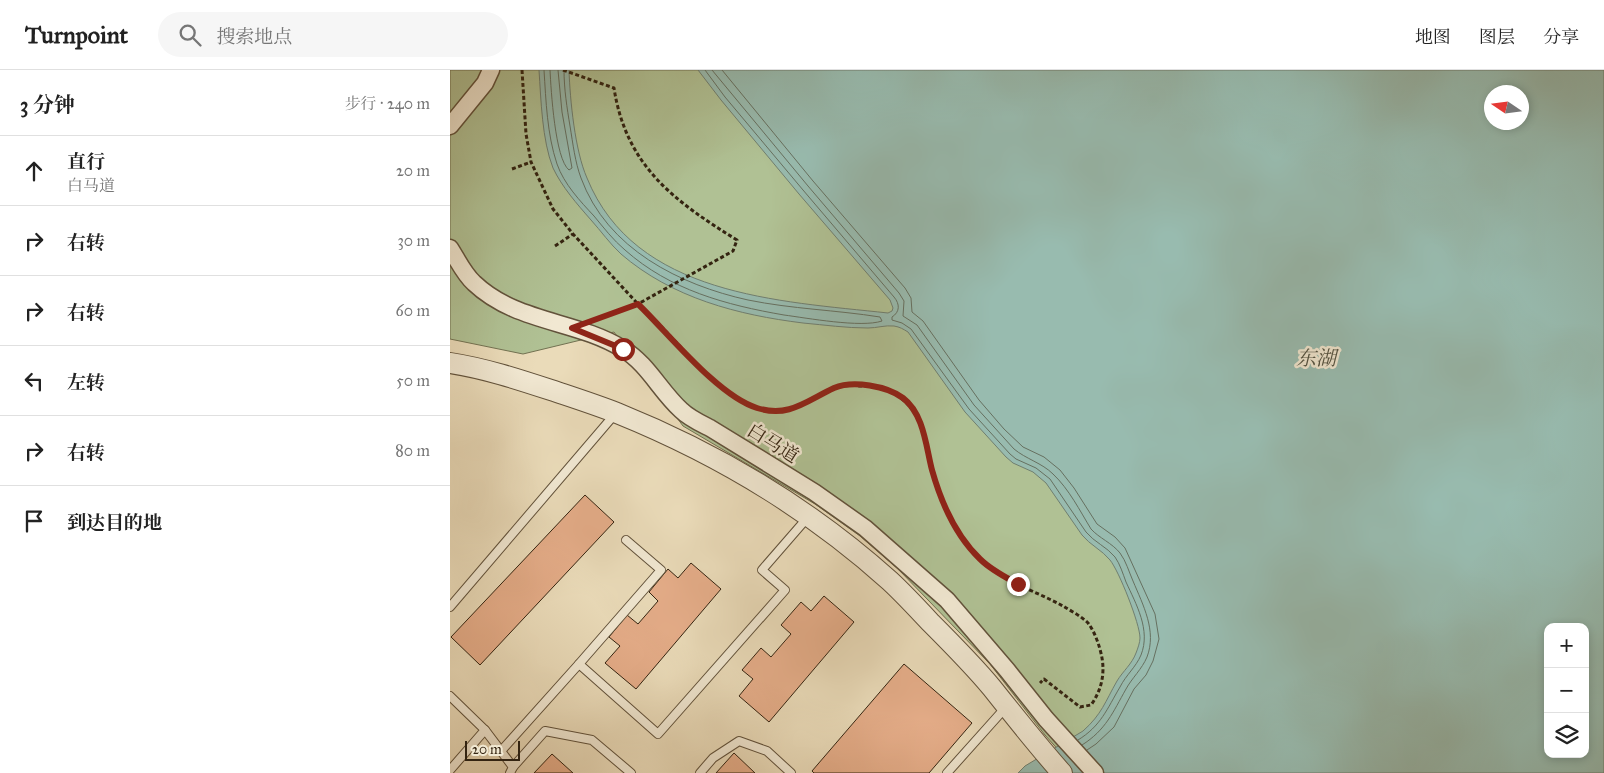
<!DOCTYPE html>
<html lang="zh">
<meta charset="utf-8">
<style>
:root{--surface:#fff;--page:#f6f6f6;--text:#222;--muted:#767676;--line:#e0e0e0}
body{margin:0;font-family:"IM FELL Great Primer","Noto Serif SC",serif;background:var(--page);color:var(--text)}
.controls{position:absolute;right:15px;bottom:15px;display:grid;overflow:hidden;border-radius:10px;box-shadow:0 2px 8px #0003}
.controls button{width:45px;height:45px;display:grid;place-items:center;padding:0;border:0;border-bottom:1px solid var(--line);background:var(--surface);color:var(--text);font:25px sans-serif}
.compass{position:absolute;left:1034px;top:15px;width:45px;height:45px;border-radius:50%;background:var(--surface);box-shadow:0 2px 8px #0003;rotate:283deg}
.scale{position:absolute;left:15px;bottom:12px;width:55px;box-sizing:border-box;padding-left:5px;border:2px solid #342411;border-top:0;font-size:14px;line-height:18px;white-space:nowrap;color:#342411;-webkit-text-stroke:4px #f1e8d2;paint-order:stroke}
.stop{position:absolute;width:15px;height:15px;margin:-11px;border:4px solid #8f2418;border-radius:50%;background:#fff}
.stop.end{background:#8f2418;border-color:#fff;box-shadow:0 1px 5px #0008}
.list{margin:0;padding:0;list-style:none}
h2{display:flex;justify-content:space-between;align-items:center;height:65px;margin:0;padding:0 20px;font-size:21px}
h2 small{font-size:16px;font-weight:400;color:var(--muted)}
.list li{display:grid;grid-template-columns:32px 1fr auto;gap:15px;align-items:center;box-sizing:border-box;height:70px;padding:0 20px;border-top:1px solid var(--line)}
.list b{display:block;font-size:19px;white-space:nowrap}
.list p{margin:0;font-size:16px;white-space:nowrap;color:var(--muted)}
.list em{font-size:16px;font-style:normal;color:var(--muted)}
.icon{flex:none;width:28px;height:28px;fill:none;stroke:currentColor;stroke-width:2;stroke-linecap:round;stroke-linejoin:round}
.map{position:relative;flex:none;width:1154px;height:703px;overflow:hidden}
header{display:flex;align-items:center;gap:30px;box-sizing:border-box;height:70px;padding:0 25px;background:var(--surface);border-bottom:1px solid var(--line)}
header strong{font-size:24px}
nav{display:flex;gap:28px;margin-inline-start:auto;font-size:18px}
.search{width:350px;height:45px;background:var(--page);display:flex;align-items:center;gap:12px;box-sizing:border-box;padding:0 18px;border-radius:28px;color:var(--muted);font-size:19px}
main{display:flex}
aside{flex:1;background:var(--surface)}
.map>svg:first-child{display:block}
.green{fill:#b0c194;stroke:#727252;fill-rule:evenodd}
.water{fill:#98bbaf;stroke:#707f70;fill-rule:evenodd}
.lines{fill:none;stroke-linecap:round;stroke-linejoin:round}
.shore{stroke:#667060;stroke-width:1}
.building{fill:#e5ad89;stroke:#342411}
.service-casing{stroke:#62523b;stroke-width:10}
.minor-casing{stroke:#62523b;stroke-width:19}
.tertiary-casing{stroke:#62523b;stroke-width:22}
.path{stroke:#342411;stroke-width:3;stroke-dasharray:4 2.5;stroke-linecap:butt}
.service{stroke:#f1e8d2;stroke-width:8}
.minor{stroke:#f1e8d2;stroke-width:16}
.tertiary{stroke:#f1e8d2;stroke-width:20}
.route{stroke:#8f2418;stroke-width:6}
.labels{text-anchor:middle;dominant-baseline:central;stroke-width:5;stroke-linejoin:round;paint-order:stroke}
.street-label{font-size:19px;fill:#342411;stroke:#f1e8d2}
.water-label{font-size:20px;font-style:italic;fill:#525140;stroke:#f1e8d2}
</style>
<header>
<strong>Turnpoint</strong>
<div class="search"><svg class="icon" aria-label="search" viewBox="0 0 24 24"><circle cx="10" cy="10" r="6"/><path d="M15 15l6 6"/></svg>搜索地点</div>
<nav><a>地图</a><a>图层</a><a>分享</a></nav>
</header>
<main>
<aside>
<h2>3 分钟<small>步行 · 240 m</small></h2>
<ul class="list">
<li><svg class="icon" aria-label="ahead" viewBox="0 0 24 24"><path d="M12 20V5M6 11l6-6 6 6"/></svg><div><b>直行</b><p>白马道</p></div><em>20 m</em></li>
<li><svg class="icon" aria-label="right" viewBox="0 0 24 24"><path d="M7 20v-9h11M14 6l5 5-5 5"/></svg><div><b>右转</b></div><em>30 m</em></li>
<li><svg class="icon" aria-label="right" viewBox="0 0 24 24"><path d="M7 20v-9h11M14 6l5 5-5 5"/></svg><div><b>右转</b></div><em>60 m</em></li>
<li><svg class="icon" aria-label="left" viewBox="0 0 24 24"><path d="M17 20v-9H6M10 6l-5 5 5 5"/></svg><div><b>左转</b></div><em>50 m</em></li>
<li><svg class="icon" aria-label="right" viewBox="0 0 24 24"><path d="M7 20v-9h11M14 6l5 5-5 5"/></svg><div><b>右转</b></div><em>80 m</em></li>
<li><svg class="icon" aria-label="arrive" viewBox="0 0 24 24"><path d="M6 21V4h12l-3 4 3 4H6"/></svg><div><b>到达目的地</b></div></li>
</ul>
</aside>
<div class="map">
<svg width="1154" height="703" viewBox="0 0 1154 703">
<rect width="100%" height="100%" fill="#eadbb9"/>
<filter id="stains"><feTurbulence type="fractalNoise" baseFrequency=".004" numOctaves="4"/><feColorMatrix values="0 0 0 0 .2 0 0 0 0 .09 0 0 0 0 .02 0 0 0 .5 -.17"/></filter>
<radialGradient id="worn" r=".72"><stop offset=".6" stop-color="#630" stop-opacity="0"/><stop offset="1" stop-color="#630" stop-opacity=".3"/></radialGradient>
<path class="green" d="M0 0H1154V703H629L595 665 540 594 447 498 410 466 365 434 233 356 164 262 73 284 0 269ZM1042 22H1072V52H1042ZM1098 557H1135V684H1098Z"/>
<path class="water" d="M89 0H119C120 30 125 81 137 108 185 226 329 231 438 243L442 241 443 238 440 230 349 124 271 30 248 0H1154V703H568L575 696 633 661C652 644 655 632 667 611 673 601 682 594 686 583 688 578 690 572 690 568 690 554 669 501 660 490 652 480 640 475 632 465L596 413 583 402 563 393 556 387 515 342 458 262C453 259 450 257 444 256 435 255 427 258 418 258 396 258 375 255 353 253 288 245 222 228 171 184 160 174 151 161 141 150 127 134 112 117 103 98 92 70 91 30 89 0ZM1042 22H1072V52H1042ZM1098 557H1135V684H1098Z"/>
<g class="lines">
<g class="shore">
<path d="M94 0C96 31 97 64 107 94 114 114 130 131 144 146 154 158 163 170 175 180 220 220 276 235 334 245 357 248 411 258 432 251L430 247C386 240 342 239 298 230 230 215 157 179 131 108 125 92 123 74 120 56 117 38 114 19 114 0"/>
<path d="M100 0C101 20 105 89 119 100L122 98 112 42 108 0"/>
<path d="M255 0 275 27 353 120 444 227C450 234 450 242 442 247V250L452 253 461 259 519 339 560 384 566 389 586 398 600 409 636 462C644 472 657 477 665 487 670 494 673 504 676 512 686 534 701 560 691 585 686 597 676 605 670 617 657 639 651 656 628 670"/>
<path d="M262 0 358 116 449 223 454 231 453 246 467 255 524 335 564 379C576 389 592 393 603 404 619 419 630 441 641 459 649 468 662 473 670 483 676 491 679 502 683 511 693 535 707 561 697 587 692 599 682 608 676 619 663 642 656 660 632 675"/>
<path d="M272 0 363 111 455 218 461 228 462 242 473 251 529 330 554 359 573 377 594 387 610 400 624 418 647 454 665 467 675 478 705 544 709 569 703 591 696 605 684 619 664 657 646 674 637 680"/>
</g>
</g>
<g class="building">
<path d="M135 425 164 452 30 595 1 567Z"/>
<path d="M241 493 271 519 186 619 155 593 170 576 159 567 177 545 188 554 208 531 199 522 218 499 228 508Z"/>
<path d="M374 526 404 552 319 652 289 626 303 609 292 600 311 578 321 587 341 564 331 555 351 532 361 541Z"/>
<path d="M454 594 522 653 479 703H364L362 701Z"/>
<path d="M284 683 305 703H266Z"/>
<path d="M102 684 123 703H84Z"/>
</g>
<g class="lines">
<g class="service-casing">
<g id="service">
<path d="M0 537 165 344"/>
<path d="M129 594 211 500 176 470"/>
<path d="M0 626 35 660 0 700"/>
<path d="M35 660 63 697 60 703"/>
<path d="M51 681 129 594 208 664 335 520 312 500 358 447"/>
<path d="M63 697 95 661 142 670 181 703"/>
<path d="M250 703 263 688 289 671 317 681 341 703"/>
<path d="M497 703 556 637"/>
</g>
</g>
<g class="minor-casing">
<g id="minor">
<path d="M0 56 35 13 41 0"/>
<path d="M0 178C7 189 14 204 24 213 66 253 126 250 173 279 198 294 210 321 231 340 239 348 250 353 260 358L364 422 415 458 497 530 557 600 596 649 645 703"/>
</g>
</g>
<g class="tertiary-casing">
<path id="tertiary" d="M0 293C39 299 76 312 113 324 131 330 149 336 167 343 266 383 360 439 440 511 454 524 467 538 480 552 501 573 523 595 542 618 565 647 588 676 612 703"/>
</g>
<g class="path">
<path d="M72 0 76 64 81 92 103 139 123 164 188 234 148 249"/>
<path d="M113 0 164 18C176 96 224 131 287 170L283 181 188 234C200 245 212 257 223 269 245 292 275 328 307 338 341 348 357 329 385 318 394 315 402 315 411 316 438 316 457 327 469 351 475 368 478 385 483 402 491 431 503 457 522 480 544 509 582 519 613 536 621 541 631 546 638 553 645 562 650 577 652 588 655 605 651 621 641 635L630 637 594 609 590 613"/>
<path d="M62 99 81 92"/>
<path d="M105 176 123 164"/>
</g>
<use href="#service" class="service"/>
<use href="#minor" class="minor"/>
<use href="#tertiary" class="tertiary"/>
</g>
<g class="lines">
<path class="route" d="M173 279 122 258 188 234C218 263 268 326 307 338 339 348 356 331 384 318 403 310 437 316 453 328 474 344 476 377 482 400 491 432 506 466 530 489 541 500 555 507 568 514"/>
</g>
<g class="labels">
<g class="street-label">
<text transform="translate(323 373) rotate(32)">白马道</text>
</g>
<g class="water-label">
<text x="866" y="288">东湖</text>
</g>
</g>
<rect width="100%" height="100%" filter="url(#stains)"/>
<rect width="100%" height="100%" fill="url(#worn)"/>
</svg>
<div class="controls">
<button>+</button>
<button>−</button>
<button><svg class="icon" aria-label="layers" viewBox="0 0 24 24"><path d="M12 4l9 5-9 5-9-5zM3 14l9 5 9-5"/></svg></button>
</div>
<svg class="compass" viewBox="-18 -18 36 36"><path d="M0-13l5 13h-10z" fill="#e53935"/><path d="M0 13l5-13h-10z" fill="#767676"/></svg>
<div class="scale">20 m</div>
<div class="stop" style="left:173px;top:279px"></div>
<div class="stop end" style="left:568px;top:514px"></div>
</div>
</main>
